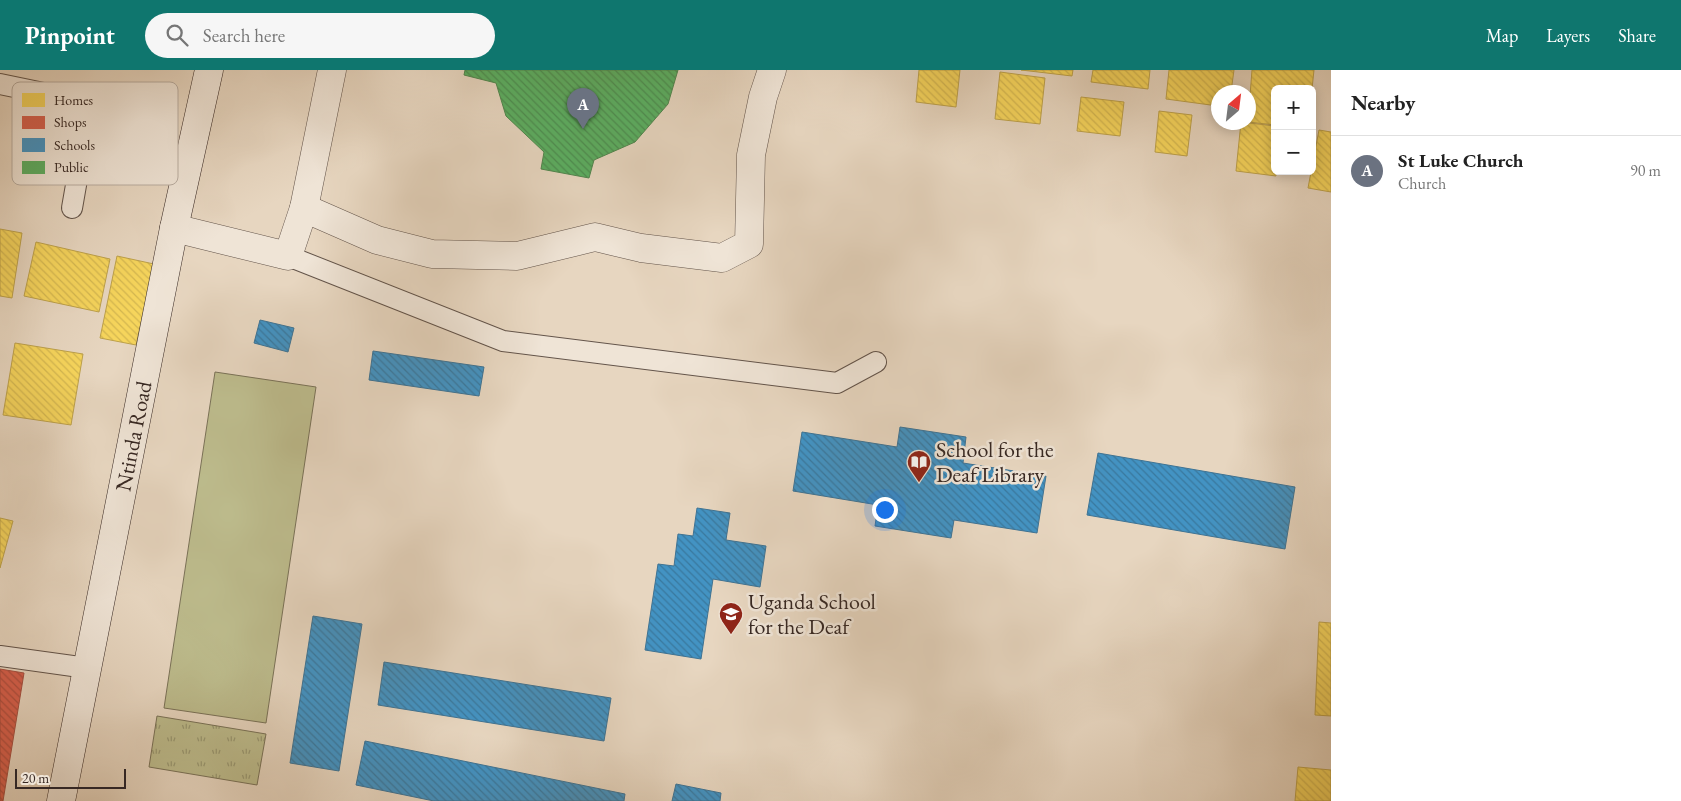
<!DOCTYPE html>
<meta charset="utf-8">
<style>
:root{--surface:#fff;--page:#f6f6f6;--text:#222;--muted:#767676;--line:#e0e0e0;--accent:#0f766e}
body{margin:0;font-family:"EB Garamond",serif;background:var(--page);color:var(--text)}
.controls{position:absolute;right:15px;top:15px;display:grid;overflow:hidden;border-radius:8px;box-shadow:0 2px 12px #0003}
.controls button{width:45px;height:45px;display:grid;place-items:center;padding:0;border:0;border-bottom:1px solid var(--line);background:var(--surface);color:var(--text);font:25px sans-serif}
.compass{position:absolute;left:1211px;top:15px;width:45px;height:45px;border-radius:50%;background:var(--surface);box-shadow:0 2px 12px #0003;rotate:28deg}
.scale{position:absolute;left:15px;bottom:12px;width:111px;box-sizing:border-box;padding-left:5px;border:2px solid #372823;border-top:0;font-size:14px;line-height:18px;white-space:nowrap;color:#372823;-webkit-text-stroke:4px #efe4d6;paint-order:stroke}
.you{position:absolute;left:884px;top:439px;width:18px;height:18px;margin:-12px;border:4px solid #fff;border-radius:50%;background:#1a73e8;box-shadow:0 0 0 8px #1a73e833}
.badge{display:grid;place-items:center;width:32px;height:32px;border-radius:50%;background:var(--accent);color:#fff;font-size:16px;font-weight:700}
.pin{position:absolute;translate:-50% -41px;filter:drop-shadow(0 1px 2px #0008)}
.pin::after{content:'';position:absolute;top:26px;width:18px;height:15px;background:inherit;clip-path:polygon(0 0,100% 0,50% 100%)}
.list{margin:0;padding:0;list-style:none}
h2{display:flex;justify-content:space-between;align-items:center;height:65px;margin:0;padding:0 20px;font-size:21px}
h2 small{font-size:16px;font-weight:400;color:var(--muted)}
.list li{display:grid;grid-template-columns:32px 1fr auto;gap:15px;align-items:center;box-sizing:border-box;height:70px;padding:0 20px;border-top:1px solid var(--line)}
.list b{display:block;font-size:19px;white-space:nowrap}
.list p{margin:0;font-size:16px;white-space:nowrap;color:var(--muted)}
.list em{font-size:16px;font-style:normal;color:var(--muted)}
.icon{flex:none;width:28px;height:28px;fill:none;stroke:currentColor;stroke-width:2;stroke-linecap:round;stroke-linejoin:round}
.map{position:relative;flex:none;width:1331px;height:731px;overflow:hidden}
header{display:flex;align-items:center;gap:30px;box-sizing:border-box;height:70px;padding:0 25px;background:var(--accent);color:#fff}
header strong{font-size:24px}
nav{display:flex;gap:28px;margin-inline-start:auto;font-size:18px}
.search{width:350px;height:45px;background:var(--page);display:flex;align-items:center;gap:12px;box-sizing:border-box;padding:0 18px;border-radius:28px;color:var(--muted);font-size:19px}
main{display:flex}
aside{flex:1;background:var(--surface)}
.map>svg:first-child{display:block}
.green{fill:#bdbc8d;stroke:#7a7258}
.park{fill:url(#park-tufts);stroke:#7a7258}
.homes{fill:url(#homes-back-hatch);stroke:#bda14b}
.shops{fill:url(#shops-back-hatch);stroke:#a64f40}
.schools{fill:url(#schools-back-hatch);stroke:#3f7393}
.public{fill:url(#public-back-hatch);stroke:#50864e}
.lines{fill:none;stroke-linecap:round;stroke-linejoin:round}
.lane-casing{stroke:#63544a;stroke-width:22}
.street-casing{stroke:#63544a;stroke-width:29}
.secondary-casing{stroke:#372823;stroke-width:29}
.lane{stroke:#efe4d6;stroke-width:20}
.street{stroke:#efe4d6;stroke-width:28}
.secondary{stroke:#efe4d6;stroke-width:28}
.labels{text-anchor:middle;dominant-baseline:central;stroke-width:5;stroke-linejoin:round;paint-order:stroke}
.street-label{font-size:22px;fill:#372823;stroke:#efe4d6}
.poi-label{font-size:22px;fill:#372823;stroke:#efe4d6;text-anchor:start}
.key{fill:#efe4d6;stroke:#b8aca0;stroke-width:1}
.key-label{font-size:14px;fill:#372823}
</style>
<header>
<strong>Pinpoint</strong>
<div class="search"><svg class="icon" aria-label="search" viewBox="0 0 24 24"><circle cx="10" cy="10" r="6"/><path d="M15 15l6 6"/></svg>Search here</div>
<nav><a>Map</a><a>Layers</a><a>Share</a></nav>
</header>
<main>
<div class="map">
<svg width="1331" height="731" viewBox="0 0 1331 731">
<defs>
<pattern id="park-tufts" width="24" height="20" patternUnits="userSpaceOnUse" patternTransform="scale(1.25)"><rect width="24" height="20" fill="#bdbc8d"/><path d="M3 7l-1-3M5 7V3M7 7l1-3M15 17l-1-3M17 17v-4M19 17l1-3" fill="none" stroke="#9a9973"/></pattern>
<pattern id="homes-back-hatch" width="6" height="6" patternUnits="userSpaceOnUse" patternTransform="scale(1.25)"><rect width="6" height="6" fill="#f6d55c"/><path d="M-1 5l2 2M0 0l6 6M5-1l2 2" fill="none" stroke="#d4b750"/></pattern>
<pattern id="shops-back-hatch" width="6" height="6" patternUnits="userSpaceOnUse" patternTransform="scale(1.25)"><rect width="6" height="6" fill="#d6604d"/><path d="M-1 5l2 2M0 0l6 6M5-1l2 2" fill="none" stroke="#ae4f40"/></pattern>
<pattern id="schools-back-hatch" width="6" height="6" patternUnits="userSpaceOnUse" patternTransform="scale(1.25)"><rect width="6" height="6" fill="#4393c3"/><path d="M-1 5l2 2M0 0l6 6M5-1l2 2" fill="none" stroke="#39789e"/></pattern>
<pattern id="public-back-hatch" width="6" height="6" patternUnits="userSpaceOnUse" patternTransform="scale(1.25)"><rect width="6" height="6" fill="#5aae61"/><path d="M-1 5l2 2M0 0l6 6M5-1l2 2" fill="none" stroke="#4b8e50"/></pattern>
</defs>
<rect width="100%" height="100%" fill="#e7d6c0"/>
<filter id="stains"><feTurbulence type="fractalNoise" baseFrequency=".004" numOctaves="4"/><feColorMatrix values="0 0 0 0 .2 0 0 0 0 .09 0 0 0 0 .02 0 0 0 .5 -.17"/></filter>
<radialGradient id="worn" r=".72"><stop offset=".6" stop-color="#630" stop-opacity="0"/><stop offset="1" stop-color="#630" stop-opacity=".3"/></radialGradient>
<path class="green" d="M215 302 316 317 266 653 164 638Z"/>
<path class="park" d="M157 646 266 664 257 715 149 697Z"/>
<g class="homes">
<path d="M919 0H960L956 37 916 32Z"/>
<path d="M1021 0H1073L1072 6Z"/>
<path d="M1093 0H1150L1148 19 1091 12Z"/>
<path d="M1169 0H1234L1231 22H1218V36L1166 29Z"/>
<path d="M1252 0H1314L1312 19H1275V55L1248 52Z"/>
<path d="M1000 2 1045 8 1040 54 995 49Z"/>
<path d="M1081 27 1124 32 1120 66 1077 61Z"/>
<path d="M1159 41 1192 45 1187 86 1155 82Z"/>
<path d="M1241 52 1275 56 1276 106 1236 101Z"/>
<path d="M1319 60 1331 62V122L1308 118Z"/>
<path d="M0 159 22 163 12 228 0 226Z"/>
<path d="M36 172 110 189 99 242 24 226Z"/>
<path d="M117 186 154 194 136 275 100 268Z"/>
<path d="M15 273 83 284 71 355 3 345Z"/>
<path d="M0 448 13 451 0 498Z"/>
<path d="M1319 552 1331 553V646L1315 645Z"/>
<path d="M1298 697 1331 700V731H1295Z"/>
</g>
<path class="shops" d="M0 599 24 603 3 731H0Z"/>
<g class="schools">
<path d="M260 250 294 258 288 282 254 273Z"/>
<path d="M373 281 484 297 479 326 369 310Z"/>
<path d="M900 357 966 367 963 393 1046 406 1037 463 954 450 951 468 875 456 878 435 793 421 802 362 897 377Z"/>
<path d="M1098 383 1295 417 1285 479 1087 445Z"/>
<path d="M697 438 730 443 726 470 766 476 760 517 713 509 701 589 645 580 658 494 674 496 678 464 693 466Z"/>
<path d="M313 546 362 554 339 701 290 693Z"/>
<path d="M384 592 611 628 604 671 378 635Z"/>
<path d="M365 671 625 724 624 731H434L356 715Z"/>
<path d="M676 714 721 723 720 731H672Z"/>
</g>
<path class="public" d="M465 0H678L668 34 635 72 594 90 589 108 541 99 544 82 506 46 496 13 464 5Z"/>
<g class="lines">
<g class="lane-casing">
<g id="lane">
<path d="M0 14 92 33 83 75 188 94"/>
<path d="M72 138 83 75"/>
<path d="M288 186 503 271 837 313 876 292"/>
<path d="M0 586 87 598"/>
</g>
</g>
<g class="street-casing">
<g id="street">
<path d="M304 138 332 0"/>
<path d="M174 158 288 186 304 138 377 170 432 184 517 186 595 167 641 178 722 188 749 174 751 85 763 27 772 0"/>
</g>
</g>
<g class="secondary-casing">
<g id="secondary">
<path id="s1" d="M61 731 174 158 209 0"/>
</g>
</g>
<use href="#lane" class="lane"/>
<use href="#street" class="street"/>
<use href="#secondary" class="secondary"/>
</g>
<defs>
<g id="library-pin" transform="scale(1.25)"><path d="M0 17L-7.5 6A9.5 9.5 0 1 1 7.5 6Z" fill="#8f2418" stroke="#efe4d6"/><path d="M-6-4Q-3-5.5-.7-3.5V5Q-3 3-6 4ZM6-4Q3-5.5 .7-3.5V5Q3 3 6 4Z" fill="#fff"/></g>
<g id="school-pin" transform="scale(1.25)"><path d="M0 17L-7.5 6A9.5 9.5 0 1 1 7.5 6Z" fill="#8f2418" stroke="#efe4d6"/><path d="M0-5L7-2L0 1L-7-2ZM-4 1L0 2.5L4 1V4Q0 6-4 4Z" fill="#fff"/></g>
</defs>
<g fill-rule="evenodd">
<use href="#library-pin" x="919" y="392"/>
<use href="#school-pin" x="731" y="544"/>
</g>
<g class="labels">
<g class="street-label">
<text stroke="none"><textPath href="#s1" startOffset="372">Ntinda Road</textPath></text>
</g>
<g class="poi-label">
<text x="936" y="379">School for the<tspan x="936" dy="25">Deaf Library</tspan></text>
<text x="748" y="531">Uganda School<tspan x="748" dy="25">for the Deaf</tspan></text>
</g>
</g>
<rect x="12" y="12" width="166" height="103" rx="8" class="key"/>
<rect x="22" y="23" width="23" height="14" fill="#f6d55c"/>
<rect x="22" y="46" width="23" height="13" fill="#d6604d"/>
<rect x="22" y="68" width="23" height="14" fill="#4393c3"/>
<rect x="22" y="91" width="23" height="13" fill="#5aae61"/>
<g class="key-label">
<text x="54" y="35">Homes</text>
<text x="54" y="57">Shops</text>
<text x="54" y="80">Schools</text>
<text x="54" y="102">Public</text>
</g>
<rect width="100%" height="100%" filter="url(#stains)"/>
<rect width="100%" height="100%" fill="url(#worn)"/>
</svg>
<div class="controls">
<button>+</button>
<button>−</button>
</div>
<svg class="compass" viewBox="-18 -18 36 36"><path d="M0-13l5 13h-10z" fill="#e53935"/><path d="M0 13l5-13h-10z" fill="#767676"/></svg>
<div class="scale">20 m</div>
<div class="you"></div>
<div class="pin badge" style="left:583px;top:59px;background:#6b7280">A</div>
</div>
<aside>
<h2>Nearby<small></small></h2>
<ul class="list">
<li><span class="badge" style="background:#6b7280">A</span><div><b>St Luke Church</b><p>Church</p></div><em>90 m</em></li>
</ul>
</aside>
</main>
